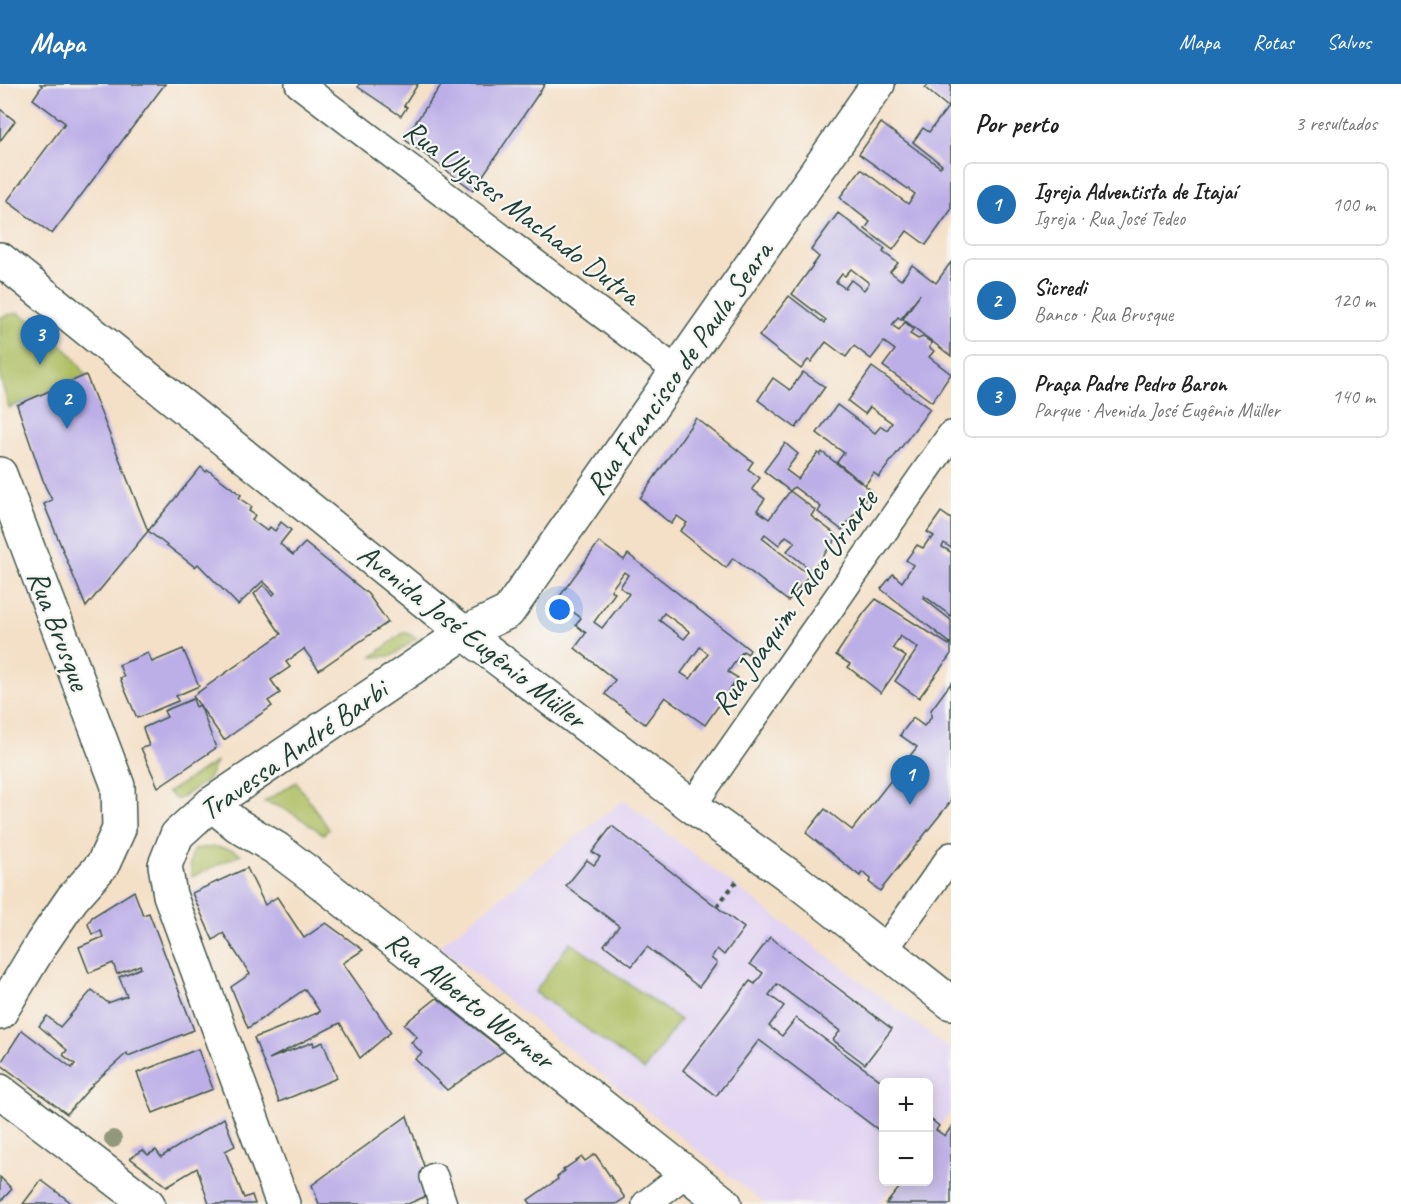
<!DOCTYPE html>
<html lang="pt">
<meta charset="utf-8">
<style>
:root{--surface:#fff;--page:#f2f2f2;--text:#222;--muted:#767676;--line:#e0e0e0;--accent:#1f6fb2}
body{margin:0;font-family:Caveat,sans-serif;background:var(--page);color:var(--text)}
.controls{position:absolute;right:18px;bottom:18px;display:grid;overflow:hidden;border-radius:9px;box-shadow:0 3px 15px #0003}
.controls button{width:54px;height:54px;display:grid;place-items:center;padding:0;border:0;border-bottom:2px solid var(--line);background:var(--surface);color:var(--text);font:30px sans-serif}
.you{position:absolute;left:560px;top:526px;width:21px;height:21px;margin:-15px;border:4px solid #fff;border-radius:50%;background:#1a73e8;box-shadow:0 0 0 9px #1a73e833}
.badge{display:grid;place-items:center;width:39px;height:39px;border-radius:50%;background:var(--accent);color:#fff;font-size:20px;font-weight:700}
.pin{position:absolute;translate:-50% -50px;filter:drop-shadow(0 2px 3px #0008)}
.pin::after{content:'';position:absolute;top:32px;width:21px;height:18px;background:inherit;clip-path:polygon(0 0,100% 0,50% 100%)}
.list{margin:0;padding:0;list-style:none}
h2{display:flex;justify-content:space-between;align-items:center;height:78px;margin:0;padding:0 24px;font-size:26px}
h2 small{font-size:20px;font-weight:400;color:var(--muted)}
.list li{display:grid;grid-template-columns:39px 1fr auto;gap:18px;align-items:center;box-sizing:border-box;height:84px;margin:0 12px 12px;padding:0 12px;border:2px solid var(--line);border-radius:9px}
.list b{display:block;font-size:22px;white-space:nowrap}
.list p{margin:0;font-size:20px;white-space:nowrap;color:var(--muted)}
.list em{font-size:20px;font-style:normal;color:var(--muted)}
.map{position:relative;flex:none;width:951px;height:1120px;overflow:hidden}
header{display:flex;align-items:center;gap:36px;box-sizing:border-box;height:84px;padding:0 30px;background:var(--accent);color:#fff}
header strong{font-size:28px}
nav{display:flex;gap:33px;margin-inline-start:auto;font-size:21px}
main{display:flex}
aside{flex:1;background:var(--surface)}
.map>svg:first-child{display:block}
.built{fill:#e2d4f3}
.green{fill:#adbe61;stroke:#667e4a;stroke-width:1.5}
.building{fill:#bcafe7;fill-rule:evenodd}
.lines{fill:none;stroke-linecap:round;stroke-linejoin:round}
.street-casing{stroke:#3f554a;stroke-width:30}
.secondary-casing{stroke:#3f554a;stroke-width:36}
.path{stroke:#3f554a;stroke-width:4;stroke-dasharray:4.5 4.5;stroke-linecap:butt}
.street{stroke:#fff;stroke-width:27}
.secondary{stroke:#fff;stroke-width:33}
.tree{fill:#92987c}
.labels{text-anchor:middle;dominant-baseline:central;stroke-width:4.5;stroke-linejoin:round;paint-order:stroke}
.street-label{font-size:30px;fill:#1f3d34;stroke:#f6f6f2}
</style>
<header>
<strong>Mapa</strong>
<nav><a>Mapa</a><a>Rotas</a><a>Salvos</a></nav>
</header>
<main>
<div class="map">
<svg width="951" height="1120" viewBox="0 0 951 1120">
<rect width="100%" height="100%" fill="#f6f6f2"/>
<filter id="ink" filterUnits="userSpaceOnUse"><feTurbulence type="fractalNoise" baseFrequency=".0167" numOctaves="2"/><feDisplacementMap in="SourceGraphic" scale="12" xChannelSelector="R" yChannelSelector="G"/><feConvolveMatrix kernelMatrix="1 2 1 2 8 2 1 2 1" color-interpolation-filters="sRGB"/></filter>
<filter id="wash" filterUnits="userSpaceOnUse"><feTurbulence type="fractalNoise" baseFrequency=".008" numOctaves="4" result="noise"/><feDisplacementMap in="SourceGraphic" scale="24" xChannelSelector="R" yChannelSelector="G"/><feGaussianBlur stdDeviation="1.35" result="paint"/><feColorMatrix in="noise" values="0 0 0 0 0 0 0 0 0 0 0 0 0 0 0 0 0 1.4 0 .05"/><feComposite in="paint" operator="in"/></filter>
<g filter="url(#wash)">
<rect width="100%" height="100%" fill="#f4e0c7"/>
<path class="built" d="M623 716 951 966V1027L929 1056 928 998H884V1098H896L878 1120H765L439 862Z"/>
<g class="green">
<path d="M18 229C45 243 70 265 86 291L9 324 0 293V234L7 231Z"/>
<path d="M404 548 417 554 392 572 372 573Z"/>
<path d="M216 678 207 697 177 716 168 708Z"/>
<path d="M296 698 329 745 323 750C304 737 287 723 264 718Z"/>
<path d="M217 763 232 766 241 770 192 793 190 779 193 766 201 764Z"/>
<path d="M570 858 680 936 644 986 535 908Z"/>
</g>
<g id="blocks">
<g class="building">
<path d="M40 0H165L52 150 7 117 65 39 33 15 42 2Z"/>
<path d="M359 0H418L404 22 407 23 401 32 358 3Z"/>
<path d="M442 0H545L473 106 404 55Z"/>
<path d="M929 0H951L949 24 951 25V126L926 161 907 147 893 166 865 145 870 138 843 117 840 113 861 85 908 120 915 110 859 70 881 39 940 83 942 81 913 58 923 44 929 48 948 23 925 4Z"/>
<path d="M0 25 15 37 0 57Z"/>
<path d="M838 129 885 165 883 168 898 179 890 188 901 196 912 181 936 199 951 178V272L903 235 920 210 901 235 898 233 892 241 899 246 905 238 913 245 910 250 918 255 923 253 932 259 929 263 934 267 929 273 951 290 932 318 883 282 895 266 884 258 871 275 854 262 846 273 826 258 811 278 808 276 801 285 759 252 789 212 824 239 826 236 792 210 819 173 811 166ZM851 185 869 199 864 206 851 196 845 204 836 198 842 190 845 192Z"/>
<path d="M872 283 930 325 879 393 874 389 865 401 837 378 844 369 817 349 837 321 875 349 881 342 887 346 892 339 870 323 865 330 848 317Z"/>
<path d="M803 288 825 303 796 344 758 316 773 294 790 306Z"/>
<path d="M86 291 148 447 201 383 206 388 208 386 241 411 239 414 252 423 249 427 255 431 252 436 267 447 270 443 275 447 281 438 291 446 280 460 293 471 305 459 368 510 388 538 319 586 304 565 286 578 290 583 271 596 280 609 268 617 272 622 224 656 193 612 281 550 254 510 263 501 273 511 275 509 263 497 238 521 198 480 195 483 148 447 86 523 44 420 52 416 45 402 17 321Z"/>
<path d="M696 334 753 378 748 385 760 394 752 405 765 415 757 426 769 435 790 407 815 426 811 432 838 452 812 487 787 467 795 458 786 452 779 461 765 450 762 454 809 491 788 517 733 474 726 484 680 447 687 439 677 432 671 440 640 414Z"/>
<path d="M785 359 798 370 786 386 798 395 818 369 820 371 822 368 872 407 842 446 818 428 821 423 794 403 790 407 764 387Z"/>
<path d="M941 428 951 435V464L944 459 942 463 951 468V532L924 512 923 514 951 536V570L919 614 895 597 918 564 900 552 893 564 906 573 881 609 848 583 850 580 836 571 864 529 876 515 949 561 950 559 881 505 893 490 902 498 913 481 906 476 917 461 923 464 930 454 931 456 934 452 927 448Z"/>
<path d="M599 458 624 476 628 470 750 566 748 570 743 567 728 588 738 594 705 641 665 613 645 640 605 610 615 596 575 564 586 549 576 541 581 534 557 516ZM624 488 628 491 620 503 629 510 602 544 594 538 615 509 611 506ZM664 529 690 548 684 555 659 536ZM700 563 708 570 690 595 681 589Z"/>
<path d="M183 565 199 602 176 612 178 617 137 634 120 594 124 593 119 581 148 569 152 578Z"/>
<path d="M951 599V717L880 807 869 798 871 795 862 788 860 792 806 749 825 725 852 746 917 663 900 651 913 634 924 642 931 634V626Z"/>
<path d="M193 615 196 623 200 621 216 664 158 703 141 664 149 662 143 644 167 633 164 627Z"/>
<path d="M612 742 744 844 724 871 717 865 711 874 717 879 699 903 647 863 632 882 604 861 619 842 566 802 587 776 594 781 600 773 592 768Z"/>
<path d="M247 784 265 821 277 813 304 854 326 839 363 866 343 879 391 948 360 974 340 939 269 975 313 958 314 962 323 958 337 994 279 1018 254 954 320 928 305 905 248 944 231 903 250 890 223 849 213 856 192 809Z"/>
<path d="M134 807 143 831 149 829 194 946 128 972 127 969 94 999 67 1030 0 980 22 946 72 984 75 980 63 971 67 966 39 942 47 932 60 943 92 906 108 919 127 912 119 893 141 884 140 881 117 890 113 879 89 889 79 863 103 853 101 847 92 850 88 840 92 833Z"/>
<path d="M770 853 892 945 865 980 833 956 840 947 777 900 769 911 784 922 769 942 782 952 796 934 884 999V1050L759 956 716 1012 683 986 750 897 755 900 763 889 750 880Z"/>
<path d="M437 914 504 967 447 1006 415 975 422 969 411 958 417 953 404 940Z"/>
<path d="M198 965 213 1005 153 1029 137 989Z"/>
<path d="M407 1032 433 1109 408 1120H319L312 1101Z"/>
<path d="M928 1033 939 1042 936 1046 945 1052 951 1043V1120H886L904 1098H928Z"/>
<path d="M224 1034 235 1062 225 1067 244 1114 252 1111 255 1120H209L197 1084 167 1102 130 1074 143 1066 148 1071 156 1066 161 1073Z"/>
<path d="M595 1070 625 1114 616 1120H531L528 1116 558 1095 557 1093 565 1087 563 1086 582 1073 585 1077Z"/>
<path d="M0 1093 12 1105 0 1118Z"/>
<path d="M41 1096 69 1117 72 1120H23Z"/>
</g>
</g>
</g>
<g filter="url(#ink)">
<use href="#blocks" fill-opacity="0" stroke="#3f554a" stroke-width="1.5"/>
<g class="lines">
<g class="street-casing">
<g id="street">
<path d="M299 0 677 287"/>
<path d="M692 722 951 351"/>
<path d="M884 866 951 772"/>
<path d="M434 1093 443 1120"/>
<path d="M646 1120 686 1089"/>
</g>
</g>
<g class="secondary-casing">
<g id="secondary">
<path d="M0 175 464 549 692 722 798 798 951 919"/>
<path d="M0 390 118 702 119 745 103 780 72 815 42 859 0 929"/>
<path d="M211 720 237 741 277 765 318 796 725 1120"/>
<path d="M0 1007 148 1120"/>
<path d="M283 1120 170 811 165 781 177 751 211 720 464 549 508 528 878 0"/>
</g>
</g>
<path class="path" d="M717 822 739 794"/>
<use href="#street" class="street"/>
<use href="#secondary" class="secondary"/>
</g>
<circle class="tree" cx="113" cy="1055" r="9"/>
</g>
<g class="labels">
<g class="street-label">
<text transform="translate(522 128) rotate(37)">Rua Ulysses Machado Dutra</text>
<text transform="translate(679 284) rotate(-55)">Rua Francisco de Paula Seara</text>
<text transform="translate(794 518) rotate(-55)">Rua Joaquim Falco Uriarte</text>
<text transform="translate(59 546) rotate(69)">Rua Brusque</text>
<text transform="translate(472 552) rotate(38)">Avenida José Eugênio Müller</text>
<text transform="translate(293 666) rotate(-35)">Travessa André Barbi</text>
<text transform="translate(470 916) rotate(38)">Rua Alberto Werner</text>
</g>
</g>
</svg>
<div class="controls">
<button>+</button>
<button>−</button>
</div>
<div class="you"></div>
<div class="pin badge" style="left:910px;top:721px">1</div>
<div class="pin badge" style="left:67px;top:345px">2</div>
<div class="pin badge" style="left:40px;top:281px">3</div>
</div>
<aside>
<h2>Por perto<small>3 resultados</small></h2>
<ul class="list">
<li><span class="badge">1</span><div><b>Igreja Adventista de Itajaí</b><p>Igreja · Rua José Tedeo</p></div><em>100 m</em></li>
<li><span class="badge">2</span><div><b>Sicredi</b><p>Banco · Rua Brusque</p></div><em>120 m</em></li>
<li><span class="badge">3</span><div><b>Praça Padre Pedro Baron</b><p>Parque · Avenida José Eugênio Müller</p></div><em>140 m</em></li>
</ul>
</aside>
</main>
